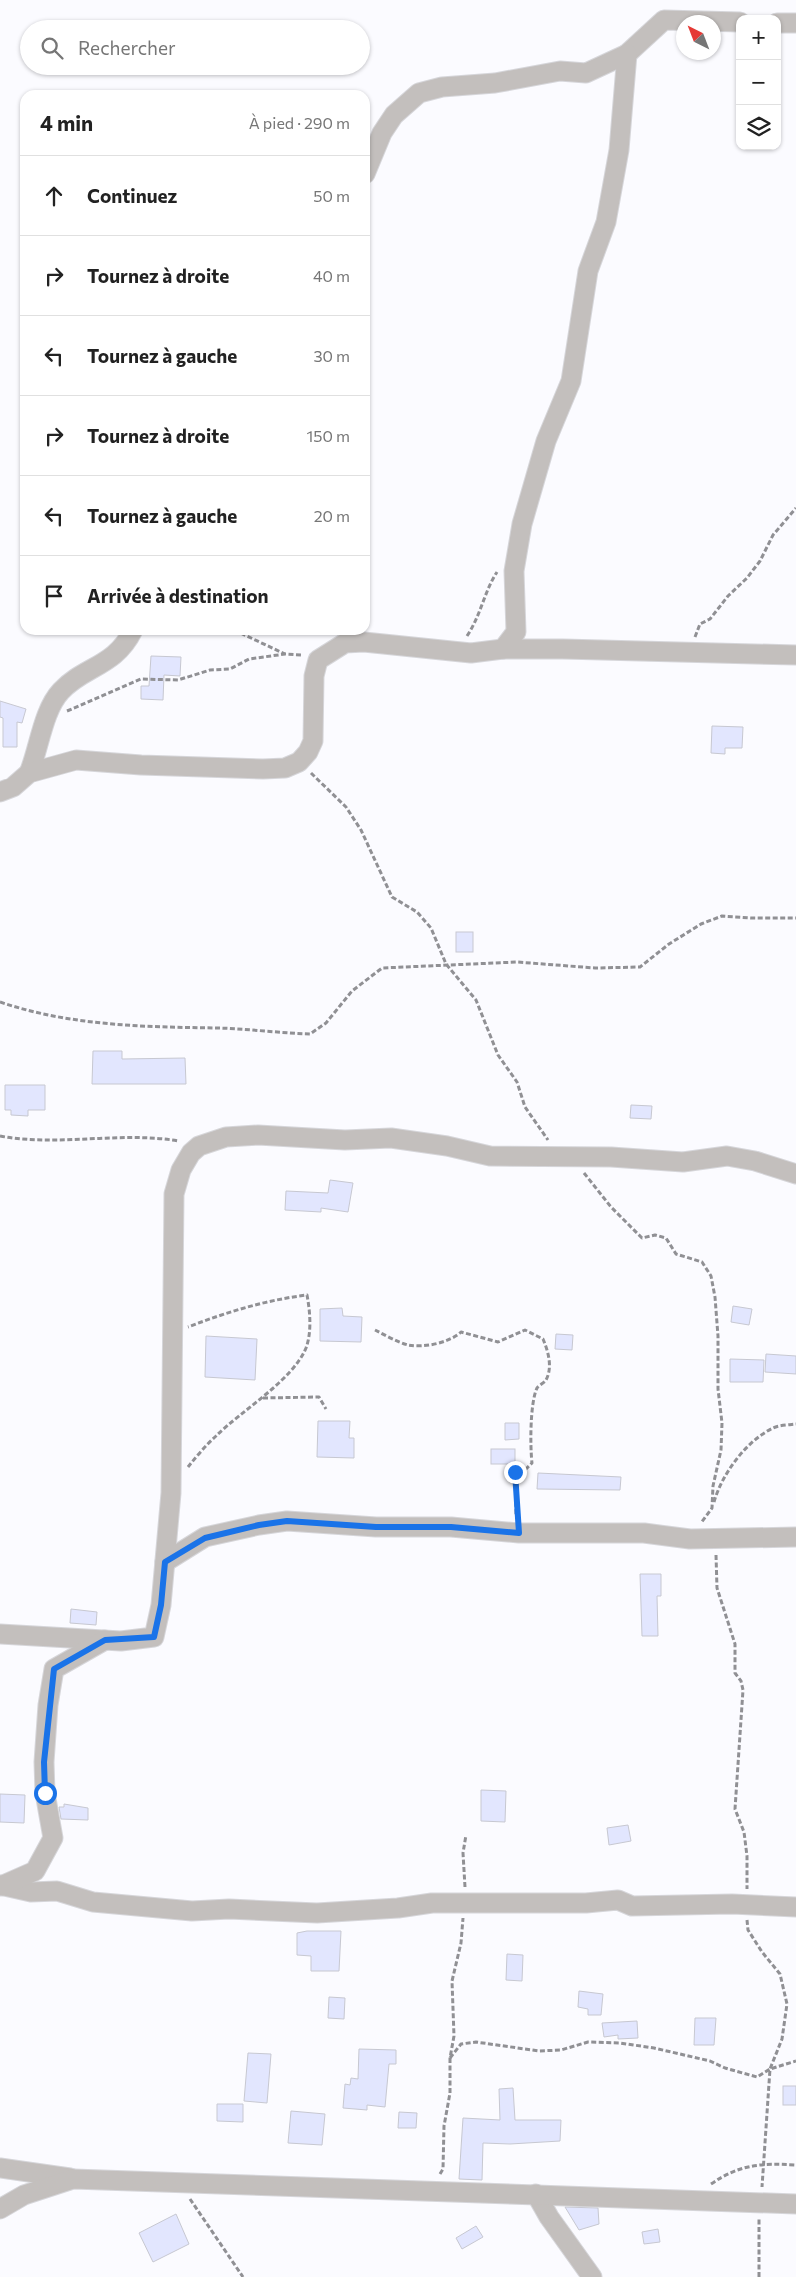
<!DOCTYPE html>
<html lang="fr">
<meta charset="utf-8">
<style>
:root{--surface:#fff;--page:#f6f6f6;--text:#222;--muted:#767676;--line:#e0e0e0}
body{margin:0;font-family:Commissioner,sans-serif;background:var(--page);color:var(--text)}
.controls{position:absolute;right:15px;top:15px;display:grid;overflow:hidden;border-radius:10px;box-shadow:0 1px 4px #0004}
.controls button{width:45px;height:45px;display:grid;place-items:center;padding:0;border:0;border-bottom:1px solid var(--line);background:var(--surface);color:var(--text);font:25px sans-serif}
.compass{position:absolute;left:676px;top:15px;width:45px;height:45px;border-radius:50%;background:var(--surface);box-shadow:0 1px 4px #0004;rotate:318deg}
.stop{position:absolute;width:15px;height:15px;margin:-11px;border:4px solid #1a73e8;border-radius:50%;background:#fff}
.stop.end{background:#1a73e8;border-color:#fff;box-shadow:0 1px 5px #0008}
.list{margin:0;padding:0;list-style:none}
h2{display:flex;justify-content:space-between;align-items:center;height:65px;margin:0;padding:0 20px;font-size:21px}
h2 small{font-size:16px;font-weight:400;color:var(--muted)}
.list li{display:grid;grid-template-columns:32px 1fr auto;gap:15px;align-items:center;box-sizing:border-box;height:80px;padding:0 20px;border-top:1px solid var(--line)}
.list b{display:block;font-size:19px;white-space:nowrap}
.list em{font-size:16px;font-style:normal;color:var(--muted)}
.icon{flex:none;width:28px;height:28px;fill:none;stroke:currentColor;stroke-width:2;stroke-linecap:round;stroke-linejoin:round}
.map{position:relative;flex:none;width:796px;height:2277px;overflow:hidden}
.search{position:absolute;background:var(--surface);box-shadow:0 1px 4px #0004;left:20px;top:20px;width:350px;height:55px;display:flex;align-items:center;gap:12px;box-sizing:border-box;padding:0 18px;border-radius:28px;color:var(--muted);font-size:19px}
.panel{position:absolute;background:var(--surface);box-shadow:0 1px 4px #0004;left:20px;top:90px;width:350px;height:545px;border-radius:15px}
.map>svg:first-child{display:block}
.building{fill:#e2e6fe;stroke:#c7c8d1}
.lines{fill:none;stroke-linecap:round;stroke-linejoin:round}
.street-casing{stroke:#d6d6da;stroke-width:21}
.path{stroke:#909094;stroke-width:3;stroke-dasharray:5 2.5;stroke-linecap:butt}
.street{stroke:#c3bfbd;stroke-width:19}
.route{stroke:#1a73e8;stroke-width:6}
</style>
<div class="map">
<svg width="796" height="2277" viewBox="0 0 796 2277">
<rect width="100%" height="100%" fill="#fbfbff"/>
<g class="building">
<path d="M151 656 181 657 180 676 164 675 163 700 141 699V686H149Z"/>
<path d="M0 701 26 709 22 723 17 722V747H3V718L0 717Z"/>
<path d="M712 726 743 727 742 748H725V754L711 753Z"/>
<rect x="456" y="932" width="17" height="20"/>
<path d="M93 1051H122V1059L185 1058 186 1084H92Z"/>
<path d="M5 1085H45V1110H28V1116L11 1115V1110H5Z"/>
<path d="M631 1105 652 1106 651 1119 630 1118Z"/>
<path d="M330 1180 353 1183 348 1212 321 1208V1212L285 1210 286 1191 328 1193Z"/>
<path d="M733 1306 752 1309 749 1325 731 1322Z"/>
<path d="M342 1308 343 1316 362 1317 361 1342 320 1341V1309Z"/>
<path d="M556 1334 573 1335 572 1350 555 1349Z"/>
<path d="M206 1336 257 1339 255 1380 205 1377Z"/>
<path d="M766 1354 796 1356V1374L765 1372Z"/>
<path d="M730 1359 764 1360 763 1382H730Z"/>
<path d="M318 1421H350L349 1438H354V1458L317 1457Z"/>
<path d="M505 1423H519V1439L505 1440Z"/>
<rect x="491" y="1449" width="24" height="15"/>
<path d="M538 1473 621 1477 620 1490 537 1489Z"/>
<path d="M640 1574H661V1596H657L658 1636H642Z"/>
<path d="M71 1609 97 1612 96 1625 70 1623Z"/>
<path d="M481 1790 506 1791 505 1822 481 1821Z"/>
<path d="M0 1794 25 1795 24 1823 0 1822Z"/>
<path d="M64 1804 88 1808V1820L61 1819 59 1807H64Z"/>
<path d="M628 1825 631 1841 609 1845 607 1828Z"/>
<path d="M307 1931H341L339 1971H311V1956L297 1955V1933Z"/>
<path d="M507 1954 523 1955 522 1981 506 1980Z"/>
<path d="M579 1991 603 1994 601 2015H588V2009L578 2007Z"/>
<path d="M329 1997 345 1998 344 2019 328 2018Z"/>
<path d="M695 2018H716L714 2045H694Z"/>
<path d="M637 2021 638 2038 618 2039V2035L604 2037 602 2023Z"/>
<path d="M359 2049 396 2050V2064H389L385 2107 367 2105V2110L343 2108 345 2084 350 2085 351 2078 358 2079Z"/>
<path d="M248 2053 271 2054 267 2103 244 2101Z"/>
<rect x="783" y="2086" width="13" height="19"/>
<path d="M513 2088 515 2120H561L560 2141 510 2144 483 2143 482 2180 459 2179 463 2118 500 2120 499 2089Z"/>
<path d="M217 2104H243V2122L217 2121Z"/>
<path d="M291 2111 325 2114 322 2145 288 2143Z"/>
<path d="M399 2112 417 2113 416 2128H398Z"/>
<path d="M565 2207 598 2208 599 2224 579 2230Z"/>
<path d="M176 2214 189 2244 153 2262 139 2233Z"/>
<path d="M476 2226 483 2237 462 2249 456 2238Z"/>
<path d="M658 2229 660 2242 644 2244 642 2232Z"/>
</g>
<g class="lines">
<g class="street-casing">
<g id="street">
<path d="M777 23H796"/>
<path d="M627 54 664 20 740 22"/>
<path d="M365 174 382 133 394 115 419 93 442 87 495 83 560 71 586 73 627 54 619 150 606 222 588 271 571 381 546 441 522 524 514 571 516 632 503 649"/>
<path d="M29 773C39 749 43 710 61 691 84 666 115 667 133 630"/>
<path d="M0 792 13 787 29 773 76 760 141 765 263 769 285 768 299 762 308 752 313 741 314 676 318 660 345 643 364 642 471 653 503 649H563L796 655"/>
<path d="M165 1562 205 1537 259 1525 287 1521 376 1527H451L519 1533H644L690 1539 796 1537"/>
<path d="M0 1634 121 1641 154 1637 161 1605 171 1493 174 1194 181 1170 191 1153 199 1146 226 1137 258 1135 345 1140 391 1138 447 1146 490 1156 611 1157 683 1162 727 1156 755 1161 796 1174"/>
<path d="M0 1885 31 1892 57 1891 93 1902 192 1911 229 1909 317 1913 398 1908 432 1903H586L618 1900 632 1906 732 1904 796 1907"/>
<path d="M1 1886 35 1871 53 1838 45 1793 44 1762 48 1705 54 1669 105 1640"/>
<path d="M0 2168 70 2178"/>
<path d="M536 2194 549 2217 592 2277"/>
<path d="M0 2209 24 2195 73 2179 796 2204"/>
</g>
</g>
<g class="path">
<path d="M234 630 285 654"/>
<path d="M467 636C481 615 484 592 497 572"/>
<path d="M695 637 700 624 710 619 728 596 747 578 760 561 773 535 796 508"/>
<path d="M67 711 141 679 178 680 210 670 230 669 249 659 285 654 302 655"/>
<path d="M311 773 346 807 361 830 392 897 417 912 431 928 446 964 476 1000 498 1055 517 1082 525 1107 548 1140"/>
<path d="M0 1002C71 1026 145 1027 219 1028 249 1029 280 1033 310 1034L326 1023 352 991 382 968 517 962 595 968 640 967 669 944 701 924 722 916 751 918H796"/>
<path d="M0 1136C58 1147 120 1131 179 1141"/>
<path d="M584 1173 611 1207 642 1238 655 1235 666 1238 676 1254 702 1262 711 1276 715 1297 718 1336V1389L722 1423 721 1450 713 1486 712 1508 701 1523"/>
<path d="M375 1330C385 1335 397 1342 408 1345 424 1348 449 1343 461 1332L498 1342 525 1330 543 1339C548 1351 553 1367 546 1380 544 1383 539 1385 537 1388 530 1403 530 1446 532 1463L526 1469 515 1472 516 1516"/>
<path d="M263 1398 319 1397 326 1409"/>
<path d="M188 1467C196 1457 206 1445 216 1436 241 1411 293 1380 306 1348 312 1332 310 1311 307 1295 266 1300 227 1312 188 1327"/>
<path d="M714 1502C722 1474 746 1441 773 1428 779 1425 789 1425 796 1424"/>
<path d="M716 1555 717 1588 735 1644V1673L741 1681 743 1690 735 1809 744 1832 747 1856V1889"/>
<path d="M465 1887 463 1853 466 1835"/>
<path d="M747 1920 748 1930 762 1952 780 1974 787 2004 782 2039 770 2069 762 2187"/>
<path d="M450 2058 461 2044 476 2042 539 2051 561 2050 588 2042 620 2043 654 2048 710 2061 725 2068 757 2077 770 2069 796 2061"/>
<path d="M440 2174 443 2169 444 2126 450 2093V2058L454 2036 452 1981 461 1943 463 1918"/>
<path d="M711 2184C740 2164 762 2163 796 2165"/>
<path d="M190 2199 243 2277"/>
<path d="M759 2277V2218"/>
</g>
<use href="#street" class="street"/>
</g>
<g class="lines">
<path class="route" d="M45 1793 44 1762 54 1669 105 1640 154 1637 161 1605 165 1562 205 1538 259 1525 287 1521 376 1527H451L519 1533 515 1472"/>
</g>
</svg>
<div class="controls">
<button>+</button>
<button>−</button>
<button><svg class="icon" aria-label="layers" viewBox="0 0 24 24"><path d="M12 4l9 5-9 5-9-5zM3 14l9 5 9-5"/></svg></button>
</div>
<svg class="compass" viewBox="-18 -18 36 36"><path d="M0-13l5 13h-10z" fill="#e53935"/><path d="M0 13l5-13h-10z" fill="#767676"/></svg>
<div class="stop" style="left:45px;top:1793px"></div>
<div class="stop end" style="left:515px;top:1472px"></div>
<div class="search"><svg class="icon" aria-label="search" viewBox="0 0 24 24"><circle cx="10" cy="10" r="6"/><path d="M15 15l6 6"/></svg>Rechercher</div>
<section class="panel">
<h2>4 min<small>À pied · 290 m</small></h2>
<ul class="list">
<li><svg class="icon" aria-label="ahead" viewBox="0 0 24 24"><path d="M12 20V5M6 11l6-6 6 6"/></svg><div><b>Continuez</b></div><em>50 m</em></li>
<li><svg class="icon" aria-label="right" viewBox="0 0 24 24"><path d="M7 20v-9h11M14 6l5 5-5 5"/></svg><div><b>Tournez à droite</b></div><em>40 m</em></li>
<li><svg class="icon" aria-label="left" viewBox="0 0 24 24"><path d="M17 20v-9H6M10 6l-5 5 5 5"/></svg><div><b>Tournez à gauche</b></div><em>30 m</em></li>
<li><svg class="icon" aria-label="right" viewBox="0 0 24 24"><path d="M7 20v-9h11M14 6l5 5-5 5"/></svg><div><b>Tournez à droite</b></div><em>150 m</em></li>
<li><svg class="icon" aria-label="left" viewBox="0 0 24 24"><path d="M17 20v-9H6M10 6l-5 5 5 5"/></svg><div><b>Tournez à gauche</b></div><em>20 m</em></li>
<li><svg class="icon" aria-label="arrive" viewBox="0 0 24 24"><path d="M6 21V4h12l-3 4 3 4H6"/></svg><div><b>Arrivée à destination</b></div></li>
</ul>
</section>
</div>
